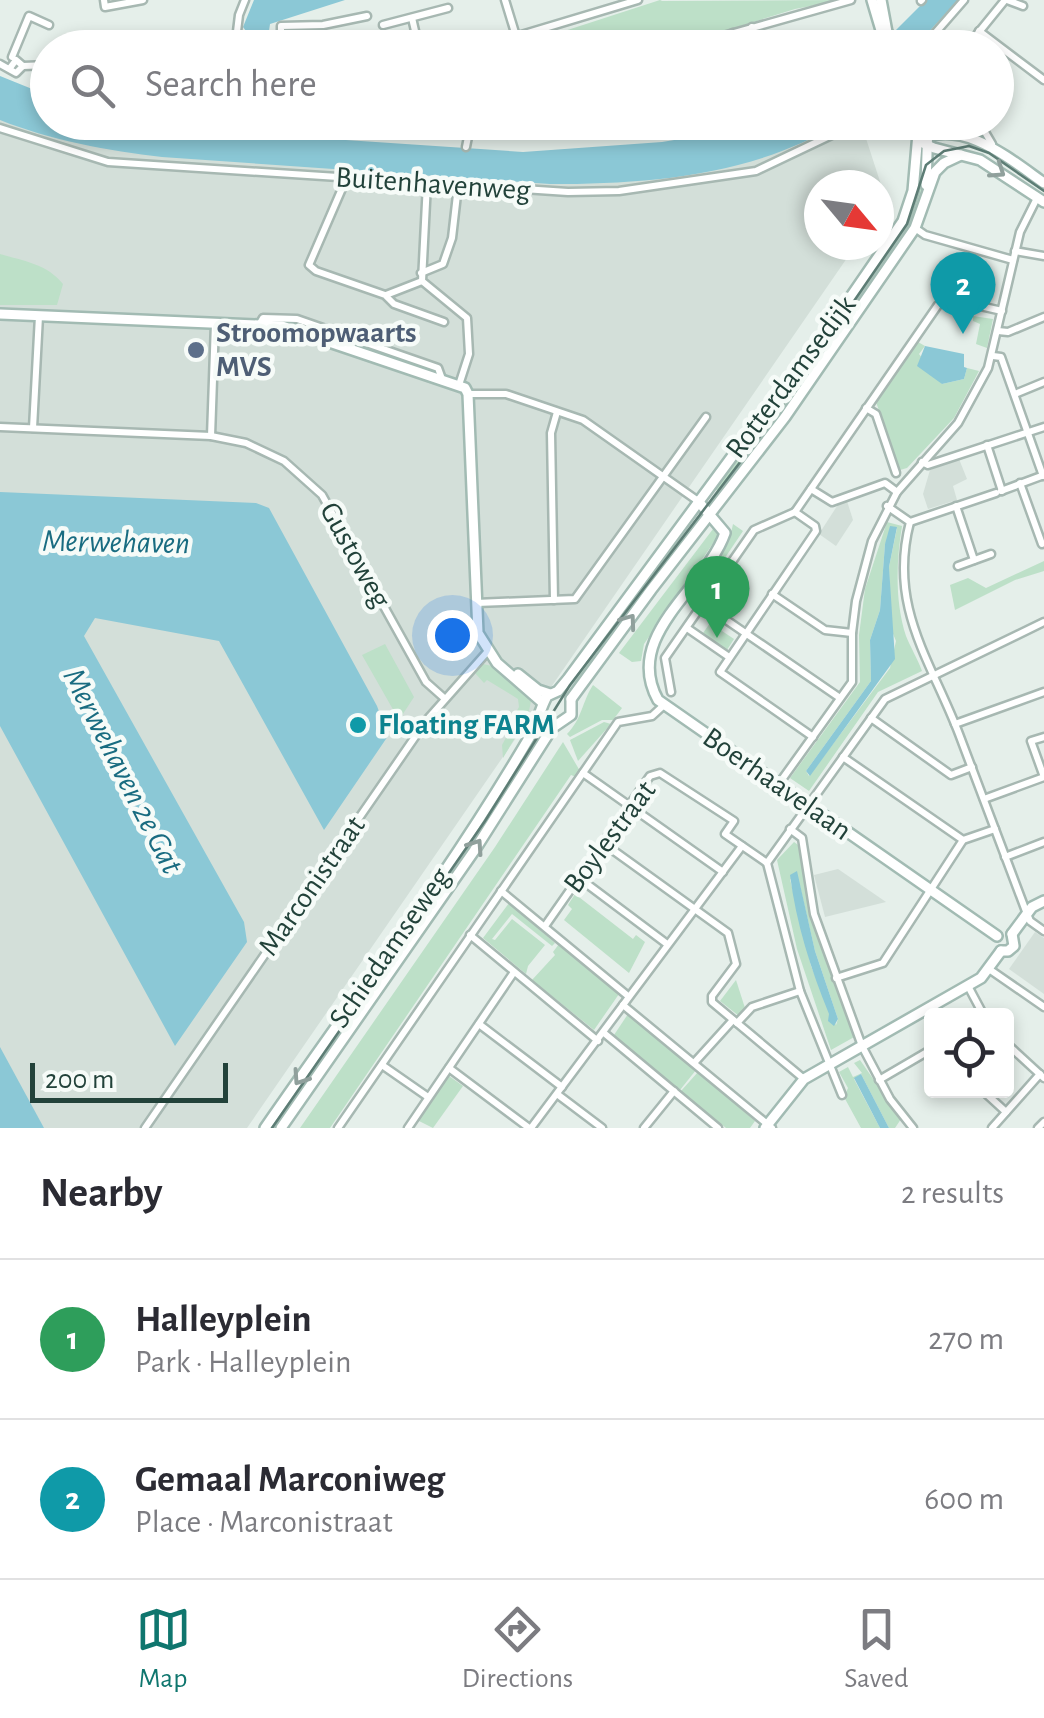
<!DOCTYPE html>
<meta charset="utf-8">
<style>
:root{--surface:#fff;--page:#f7f7f7;--text:#2b2b33;--muted:#7c7c81;--line:#e1e1e2;--accent:#0f766e}
body{margin:0;font-family:"Alegreya Sans",sans-serif;background:var(--page);color:var(--text)}
.controls{position:absolute;right:30px;bottom:30px;display:grid;overflow:hidden;border-radius:10px;box-shadow:0 5px 15px #0003}
.controls button{width:90px;height:90px;display:grid;place-items:center;padding:0;border:0;border-bottom:2px solid var(--line);background:var(--surface);color:var(--text);font:50px sans-serif}
.compass{position:absolute;left:804px;top:170px;width:90px;height:90px;border-radius:50%;background:var(--surface);box-shadow:0 5px 15px #0003;rotate:119deg}
.scale{position:absolute;left:30px;bottom:25px;width:198px;box-sizing:border-box;padding-left:10px;border:5px solid #22423a;border-top:0;font-size:28px;line-height:35px;white-space:nowrap;color:#22423a;-webkit-text-stroke:8px #f6fbf8;paint-order:stroke}
.you{position:absolute;left:452px;top:635px;width:35px;height:35px;margin:-25px;border:8px solid #fff;border-radius:50%;background:#1a73e8;box-shadow:0 0 0 15px #1a73e833}
.badge{display:grid;place-items:center;width:65px;height:65px;border-radius:50%;background:var(--accent);color:#fff;font-size:32px;font-weight:700}
.pin{position:absolute;translate:-50% -82px;filter:drop-shadow(0 2px 5px #0008)}
.pin::after{content:'';position:absolute;top:52px;width:35px;height:30px;background:inherit;clip-path:polygon(0 0,100% 0,50% 100%)}
.list{margin:0;padding:0;list-style:none}
h2{display:flex;justify-content:space-between;align-items:center;height:130px;margin:0;padding:0 40px;font-size:42px}
h2 small{font-size:32px;font-weight:400;color:var(--muted)}
.list li{display:grid;grid-template-columns:65px 1fr auto;gap:30px;align-items:center;box-sizing:border-box;height:160px;padding:0 40px;border-top:2px solid var(--line)}
.list b{display:block;font-size:38px;white-space:nowrap}
.list p{margin:0;font-size:32px;white-space:nowrap;color:var(--muted)}
.list em{font-size:32px;font-style:normal;color:var(--muted)}
.icon{flex:none;width:55px;height:55px;fill:none;stroke:currentColor;stroke-width:2;stroke-linecap:round;stroke-linejoin:round}
.map{position:relative;flex:none;width:1044px;height:1128px;overflow:hidden}
.search{position:absolute;background:var(--surface);box-shadow:0 5px 15px #0003;left:30px;right:30px;top:30px;height:110px;display:flex;align-items:center;gap:25px;box-sizing:border-box;padding:0 35px;border-radius:55px;color:var(--muted);font-size:38px}
.sheet{height:450px;background:var(--surface)}
nav{display:flex;justify-content:space-around;align-items:center;box-sizing:border-box;height:140px;border-top:2px solid var(--line);background:var(--surface);font-size:28px;color:var(--muted)}
nav a{display:grid;justify-items:center;gap:5px}
nav .on{color:var(--accent)}
.map>svg:first-child{display:block}
.built{fill:#d3dfd9}
.green{fill:#bde0c8;fill-rule:evenodd}
.water{fill:#8bc8d6}
.lines{fill:none;stroke-linecap:round;stroke-linejoin:round}
.street-casing{stroke:#a7b8b2;stroke-width:11}
.secondary-casing{stroke:#a2bbb3;stroke-width:14}
.street{stroke:#fff;stroke-width:6}
.secondary{stroke:#fff;stroke-width:9}
.tram{stroke:#5d7d75;stroke-width:2.5}
.oneway{stroke:#90a09c}
.service-dot{fill:#5c6f8a;stroke:#f6fbf8;stroke-width:4}
.culture-dot{fill:#0f9aa8;stroke:#f6fbf8;stroke-width:4}
.labels{text-anchor:middle;dominant-baseline:central;stroke-width:9;stroke-linejoin:round;paint-order:stroke}
.street-label{font-size:30px;fill:#22423a;stroke:#f6fbf8}
.service-label{font-size:30px;font-weight:bold;fill:#4e5e75;stroke:#f6fbf8;text-anchor:start}
.culture-label{font-size:30px;font-weight:bold;fill:#0d838f;stroke:#f6fbf8;text-anchor:start}
.water-label{font-size:32px;font-style:italic;fill:#196c81;stroke:#f6fbf8}
</style>
<div class="map">
<svg width="1044" height="1128" viewBox="0 0 1044 1128">
<rect width="100%" height="100%" fill="#e5efea"/>
<g class="built">
<path d="M0 101 48 122 524 167 817 123H861L886 200 879 211V185H819V245H856L247 1128H0Z"/>
<path d="M959 459 967 479 953 486 957 500 928 509 923 494 930 470Z"/>
<path d="M847 501 853 520 836 546 819 534 839 503Z"/>
<path d="M838 869 886 902 825 917 814 875Z"/>
<path d="M1035 932 1044 938V994L1009 969Z"/>
</g>
<g class="green">
<path d="M660 0 662 1 843 0 795 9 673 47 512 48Z"/>
<path d="M925 166C924 216 895 250 869 291L861 286 908 217Z"/>
<path d="M0 254C24 261 47 264 63 284L57 305H0Z"/>
<path d="M859 289 866 294 744 468 740 466 719 492 715 489 765 427Z"/>
<path d="M973 316 993 319 987 348 976 344 980 324 973 321Z"/>
<path d="M918 342 925 346 919 354 942 384 964 379 967 368 979 371 954 418 907 468 900 470 876 402Z"/>
<path d="M695 520 700 524 579 685 571 680 671 546 674 547Z"/>
<path d="M887 522 902 526C896 562 895 603 906 636 910 646 918 660 922 671L878 692 809 791 790 778 860 682 859 635 865 589ZM897 528 889 567 891 629 896 641 890 668 809 776 806 771 871 681 870 640 880 610 885 544Z"/>
<path d="M733 524 743 531 698 598 693 594 729 542Z"/>
<path d="M713 529 718 535 716 539 644 644 641 661 632 662 619 653Z"/>
<path d="M1044 561V571L1015 580 955 610 950 585 968 578 986 588Z"/>
<path d="M710 623 734 639 725 653 701 636Z"/>
<path d="M385 644 414 697 399 720 362 655Z"/>
<path d="M483 664 492 666 531 701 528 716 503 758 502 745 509 732 506 730 519 707 518 699 487 680 484 683 475 673Z"/>
<path d="M593 685 622 708 613 720H602L570 737 567 734C582 719 582 702 593 685Z"/>
<path d="M604 722 611 724 578 761 570 740Z"/>
<path d="M563 742 580 771 576 777 571 775 330 1128H300L495 847Z"/>
<path d="M794 842 801 847 834 982 856 1036 831 1050 797 949 777 860ZM790 879 800 886 815 951 838 1019 836 1025 811 966Z"/>
<path d="M575 894 633 939 636 935 645 942 629 973 564 920 572 909 568 905Z"/>
<path d="M509 903 555 943 552 946 512 914 492 939 495 940 512 919 545 945 528 966 526 974 483 938Z"/>
<path d="M559 944 619 994 594 1030 532 980 555 955 553 952Z"/>
<path d="M736 980 745 1008 739 1016 720 1001Z"/>
<path d="M628 1014 696 1070 680 1090 614 1035Z"/>
<path d="M860 1060 901 1119 895 1128H889L861 1074 854 1079 880 1128H861L844 1097 848 1088 839 1072 848 1067 853 1077 862 1073 854 1063Z"/>
<path d="M698 1072 755 1121 750 1128H726L681 1091Z"/>
<path d="M449 1076 463 1086 433 1128 417 1120Z"/>
</g>
<g class="water">
<path d="M254 0H345L270 24 269 31 263 32 264 38H255V47H245L246 31 243 27Z"/>
<path d="M926 0H958L915 47 908 44 890 48 900 37 896 30Z"/>
<path d="M0 76 47 95 48 122 121 123 160 129 180 123H252L261 130 316 138 523 152 662 142 778 123H839C753 176 648 184 550 184L162 157C109 151 50 140 0 120Z"/>
<path d="M925 346 964 354V367L967 368 964 379 942 384 917 366Z"/>
<path d="M0 492 256 503 269 508 377 706 388 736 324 830 219 641 95 618 84 636 244 922 247 942 175 1046 0 726Z"/>
<path d="M890 526 897 527 889 567 895 659 810 776 806 771 871 681 870 640 880 610 885 544Z"/>
<path d="M797 871 815 951 838 1019 834 1026 828 1021 829 1014C811 970 796 923 790 875Z"/>
<path d="M0 1047 44 1128H0Z"/>
<path d="M861 1074 889 1128H880L854 1078Z"/>
</g>
<g class="lines">
<g class="street-casing">
<g id="street">
<path d="M104 0 105 7 143 0"/>
<path d="M505 0 516 36"/>
<path d="M1007 0 1023 6"/>
<path d="M921 1 922 0"/>
<path d="M412 18 419 48"/>
<path d="M383 25 448 8"/>
<path d="M752 27 758 48"/>
<path d="M979 31 1044 80"/>
<path d="M733 33 738 48"/>
<path d="M235 48 239 15 245 0"/>
<path d="M281 48V26L323 25 367 16"/>
<path d="M478 48 638 0"/>
<path d="M681 48 851 0"/>
<path d="M937 48 930 39 964 0"/>
<path d="M966 48 1005 0"/>
<path d="M12 57 29 16 49 25"/>
<path d="M0 64 16 73 23 66 48 65"/>
<path d="M10 68 16 60 23 66"/>
<path d="M979 122 992 144"/>
<path d="M258 127V122"/>
<path d="M0 128 108 162 568 192 619 191 756 171 859 122"/>
<path d="M466 147 471 122"/>
<path d="M347 177 309 265 316 271 385 295 394 304 444 322"/>
<path d="M427 183 422 281 467 318 469 354 459 385"/>
<path d="M915 228 925 235 1013 260"/>
<path d="M1015 251 1044 256"/>
<path d="M421 273 443 264 452 238 458 186"/>
<path d="M386 295 422 281"/>
<path d="M259 325 263 318 297 319 438 368 442 379"/>
<path d="M998 331 1008 332 1044 317"/>
<path d="M993 356 1001 357 1043 476"/>
<path d="M468 394H506L583 420 698 501"/>
<path d="M1015 394 1044 382"/>
<path d="M866 408 876 414 896 473"/>
<path d="M0 427 211 436 246 443 284 461 322 495 426 682 444 698"/>
<path d="M33 428 39 316"/>
<path d="M211 436 215 323"/>
<path d="M987 445 1002 491"/>
<path d="M922 462 928 465 1044 427"/>
<path d="M1020 483 1042 544"/>
<path d="M811 489 832 502 885 483 897 492"/>
<path d="M1001 491 1044 475"/>
<path d="M887 506 910 522C888 606 930 659 959 734 982 794 1004 854 1027 914L1030 921 1044 931"/>
<path d="M956 506 974 560"/>
<path d="M795 512 938 305 949 299 1002 311"/>
<path d="M795 512 815 526 816 531 720 672 813 737"/>
<path d="M910 522 996 493"/>
<path d="M958 566 991 554"/>
<path d="M772 594 825 630 852 633"/>
<path d="M554 600 551 433 557 412"/>
<path d="M476 603 575 599 706 417"/>
<path d="M703 604 840 698"/>
<path d="M687 628 729 657"/>
<path d="M671 692 665 658 754 530 795 512"/>
<path d="M871 718 951 775 972 767"/>
<path d="M955 724 1044 692"/>
<path d="M1044 737 1031 741 1044 777"/>
<path d="M843 757 963 840"/>
<path d="M583 773 723 872"/>
<path d="M778 785 852 682V633L856 601 872 541 897 492 958 423 988 368 1020 232 1037 198"/>
<path d="M984 799 1044 777"/>
<path d="M790 829 802 838 814 914 862 1046 890 1099 913 1128"/>
<path d="M603 843 728 933 736 964 712 996V1002L804 1079"/>
<path d="M1005 857 1044 842"/>
<path d="M767 863 800 991 842 1095"/>
<path d="M579 878 667 944"/>
<path d="M501 891 628 996"/>
<path d="M545 926 650 776 660 773 734 821 725 834 767 863 885 699 1044 622"/>
<path d="M470 935 598 1041"/>
<path d="M989 969 1044 1007"/>
<path d="M836 978 883 963 963 840 995 829"/>
<path d="M968 986 984 1016"/>
<path d="M623 1005 772 1128"/>
<path d="M737 1023 752 1007 800 991"/>
<path d="M479 1024 562 1087"/>
<path d="M604 1033 718 1128"/>
<path d="M1006 1043 1044 1078"/>
<path d="M694 1063 733 1020"/>
<path d="M382 1065 428 1097"/>
<path d="M449 1068 529 1128"/>
<path d="M879 1080 932 1049"/>
<path d="M982 1090 1006 1112"/>
<path d="M557 1094 602 1128"/>
<path d="M145 1128 426 721 488 651"/>
<path d="M338 1128 618 722 652 716 664 705"/>
<path d="M408 1128 514 972"/>
<path d="M531 1128 742 846"/>
<path d="M644 1128 674 1091"/>
<path d="M992 1128 1040 1074"/>
<path d="M1038 1128 1044 1122"/>
</g>
</g>
<g class="secondary-casing">
<g id="secondary">
<path d="M872 0 883 37 892 48"/>
<path d="M881 0 887 32 899 48"/>
<path d="M918 141 934 148 980 160 1044 202"/>
<path d="M918 141C960 116 1011 160 1044 183"/>
<path d="M926 185 928 122"/>
<path d="M0 314 282 326 465 388 468 394 478 633 497 663 543 703"/>
<path d="M698 501 725 533C706 588 622 635 658 700L997 936"/>
<path d="M518 674 538 690 550 694"/>
<path d="M571 699 651 590 785 417 915 228 935 172 944 163 961 155"/>
<path d="M1012 934 1032 907 1044 901"/>
<path d="M1001 951H1008L1014 946 1012 934"/>
<path d="M265 1128C354 999 450 873 529 738 537 724 540 709 547 696L558 691 568 679 734 454 757 433 903 221 913 191 919 122"/>
<path d="M281 1128 474 851 552 728 571 715V699"/>
<path d="M765 1128 804 1079 981 978 1001 951"/>
</g>
</g>
<use href="#street" class="street"/>
<use href="#secondary" class="secondary"/>
<path class="tram" d="M272 1128 485 821 570 685 770 423 907 224 926 165 944 151 969 146 989 153 1044 191"/>
</g>
<defs><path id="oneway-chevron" d="M-2-3.5L2.5 0L-2 3.5" fill="none" stroke-width="1.6" stroke-linecap="round" stroke-linejoin="round" transform="scale(2.5)"/></defs>
<g class="oneway">
<use href="#oneway-chevron" transform="translate(998 171) rotate(34)"/>
<use href="#oneway-chevron" transform="translate(629 621) rotate(-54)"/>
<use href="#oneway-chevron" transform="translate(476 846) rotate(-56)"/>
<use href="#oneway-chevron" transform="translate(300 1078) rotate(124)"/>
</g>
<circle class="service-dot" cx="196" cy="350" r="10"/>
<circle class="culture-dot" cx="358" cy="725" r="10"/>
<g class="labels">
<g class="street-label">
<text transform="translate(433 184) rotate(4)">Buitenhavenweg</text>
<text transform="translate(791 377) rotate(-53)">Rotterdamsedijk</text>
<text transform="translate(355 555) rotate(61)">Gustoweg</text>
<text transform="translate(777 784) rotate(35)">Boerhaavelaan</text>
<text transform="translate(610 837) rotate(-53)">Boylestraat</text>
<text transform="translate(312 886) rotate(-55)">Marconistraat</text>
<text transform="translate(390 948) rotate(-55)">Schiedamseweg</text>
</g>
<g class="service-label">
<text x="216" y="333">Stroomopwaarts<tspan x="216" dy="34">MVS</tspan></text>
</g>
<g class="culture-label">
<text x="378" y="725">Floating FARM</text>
</g>
<g class="water-label">
<text transform="translate(116 542) rotate(1)">Merwehaven</text>
<text transform="translate(123 771) rotate(63)">Merwehaven 2e Gat</text>
</g>
</g>
</svg>
<div class="controls">
<button><svg class="icon" aria-label="locate" viewBox="0 0 24 24"><circle cx="12" cy="12" r="6"/><path d="M12 2v4M12 18v4M2 12h4M18 12h4"/></svg></button>
</div>
<svg class="compass" viewBox="-18 -18 36 36"><path d="M0-13l5 13h-10z" fill="#e53935"/><path d="M0 13l5-13h-10z" fill="#7c7c81"/></svg>
<div class="scale">200 m</div>
<div class="you"></div>
<div class="pin badge" style="left:717px;top:638px;background:#2e9e5b">1</div>
<div class="pin badge" style="left:963px;top:334px;background:#0f9aa8">2</div>
<div class="search"><svg class="icon" aria-label="search" viewBox="0 0 24 24"><circle cx="10" cy="10" r="6"/><path d="M15 15l6 6"/></svg>Search here</div>
</div>
<section class="sheet">
<h2>Nearby<small>2 results</small></h2>
<ul class="list">
<li><span class="badge" style="background:#2e9e5b">1</span><div><b>Halleyplein</b><p>Park · Halleyplein</p></div><em>270 m</em></li>
<li><span class="badge" style="background:#0f9aa8">2</span><div><b>Gemaal Marconiweg</b><p>Place · Marconistraat</p></div><em>600 m</em></li>
</ul>
</section>
<nav>
<a class="on"><svg class="icon" aria-label="map" viewBox="0 0 24 24"><path d="M3 6l6-2 6 2 6-2v14l-6 2-6-2-6 2zM9 4v14M15 6v14"/></svg>Map</a>
<a><svg class="icon" aria-label="directions" viewBox="0 0 24 24"><path d="M12 3l9 9-9 9-9-9zM9 14v-3h6M13 9l2 2-2 2"/></svg>Directions</a>
<a><svg class="icon" aria-label="saved" viewBox="0 0 24 24"><path d="M7 4h10v16l-5-4-5 4z"/></svg>Saved</a>
</nav>
